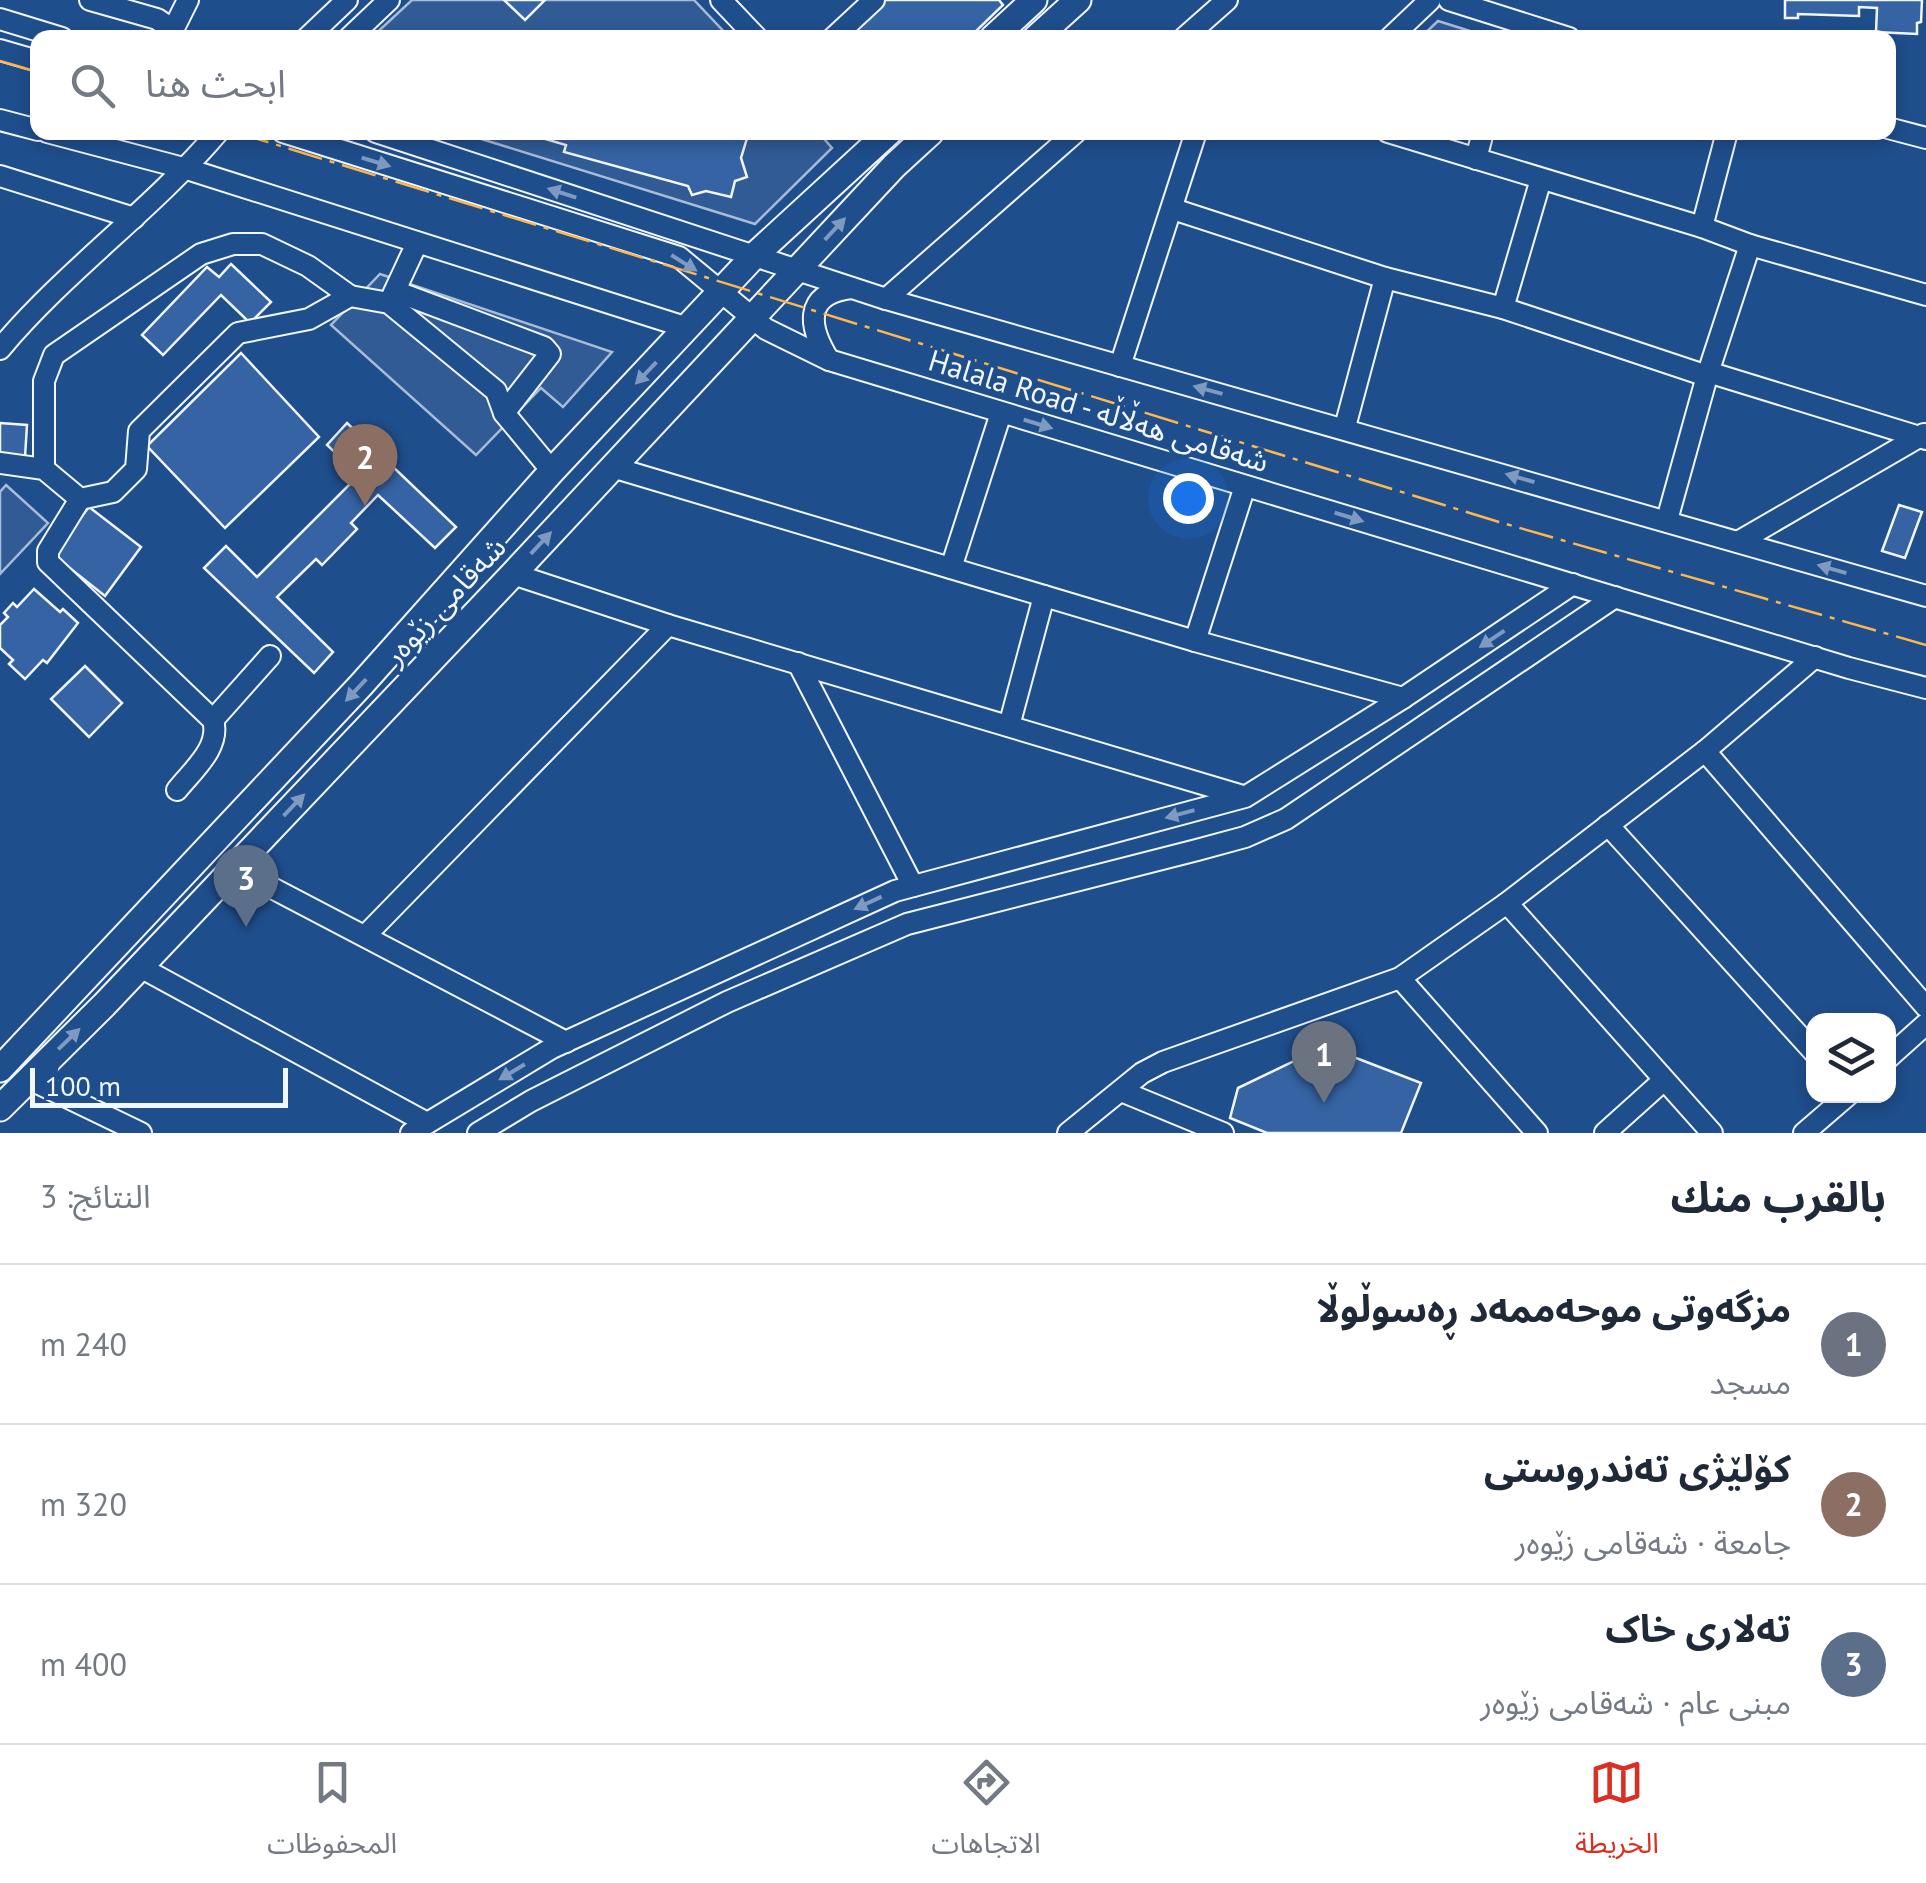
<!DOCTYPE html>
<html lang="ar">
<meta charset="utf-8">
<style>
:root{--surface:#fff;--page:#f2f2f3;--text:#1f2937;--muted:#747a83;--line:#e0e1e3;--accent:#d93025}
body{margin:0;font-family:"PT Sans","Noto Sans Arabic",sans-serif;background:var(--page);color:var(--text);direction:rtl}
.controls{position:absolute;right:30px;bottom:30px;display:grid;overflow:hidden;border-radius:20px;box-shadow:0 5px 15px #0003}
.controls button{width:90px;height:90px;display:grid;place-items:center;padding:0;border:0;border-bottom:2px solid var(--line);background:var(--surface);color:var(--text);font:50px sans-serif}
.scale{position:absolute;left:30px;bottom:25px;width:258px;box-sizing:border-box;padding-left:10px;border:5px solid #f2f6ff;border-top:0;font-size:28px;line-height:35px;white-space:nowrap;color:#f2f6ff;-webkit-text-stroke:8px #1f4e8c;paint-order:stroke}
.you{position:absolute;left:1188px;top:498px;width:35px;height:35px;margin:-25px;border:8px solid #fff;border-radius:50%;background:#1a73e8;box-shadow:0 0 0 15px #1a73e833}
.badge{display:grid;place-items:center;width:65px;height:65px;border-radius:50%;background:var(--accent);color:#fff;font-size:32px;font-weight:700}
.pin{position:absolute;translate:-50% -82px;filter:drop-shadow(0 2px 5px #0008)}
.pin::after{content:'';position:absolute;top:52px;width:35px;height:30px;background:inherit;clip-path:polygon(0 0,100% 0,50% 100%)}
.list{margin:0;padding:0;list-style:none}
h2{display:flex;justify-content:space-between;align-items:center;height:130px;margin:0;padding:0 40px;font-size:42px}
h2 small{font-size:32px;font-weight:400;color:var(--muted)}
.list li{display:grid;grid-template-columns:65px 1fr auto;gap:30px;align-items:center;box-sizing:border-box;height:160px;padding:0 40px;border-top:2px solid var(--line)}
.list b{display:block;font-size:38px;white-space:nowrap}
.list p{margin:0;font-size:32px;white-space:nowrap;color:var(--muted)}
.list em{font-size:32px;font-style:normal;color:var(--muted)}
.icon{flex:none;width:55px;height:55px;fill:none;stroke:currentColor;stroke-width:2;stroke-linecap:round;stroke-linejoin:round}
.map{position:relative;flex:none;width:1926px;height:1133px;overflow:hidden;direction:ltr}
.search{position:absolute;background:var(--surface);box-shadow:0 5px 15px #0003;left:30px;right:30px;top:30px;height:110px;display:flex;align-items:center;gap:25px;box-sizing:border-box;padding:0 35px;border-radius:20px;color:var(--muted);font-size:38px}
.sheet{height:610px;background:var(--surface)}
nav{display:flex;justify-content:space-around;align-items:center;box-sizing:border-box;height:140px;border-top:2px solid var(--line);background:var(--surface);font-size:28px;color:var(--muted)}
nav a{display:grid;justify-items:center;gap:5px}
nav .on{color:var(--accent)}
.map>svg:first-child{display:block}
.built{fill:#305b95;stroke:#a8bbd7;stroke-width:2.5}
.building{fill:#3563a3;stroke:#f2f6ff;stroke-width:2.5}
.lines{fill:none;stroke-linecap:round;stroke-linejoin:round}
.minor-casing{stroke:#f2f6ff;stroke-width:24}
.major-casing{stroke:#f2f6ff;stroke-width:29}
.minor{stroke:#1f4e8c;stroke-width:20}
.major{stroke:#1f4e8c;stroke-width:25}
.power{stroke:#ffb74d;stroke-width:2.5;stroke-dasharray:35 8 5 8;stroke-linecap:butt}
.oneway{fill:#7e9ac0}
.labels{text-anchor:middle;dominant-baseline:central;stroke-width:8;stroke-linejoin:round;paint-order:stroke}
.street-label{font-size:30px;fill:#f2f6ff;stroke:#1f4e8c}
</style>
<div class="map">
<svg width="1926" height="1133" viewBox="0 0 1926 1133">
<rect width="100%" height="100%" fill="#1f4e8c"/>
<g class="built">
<path d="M412 0H694L729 37 371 38Z"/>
<path d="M1438 21 1486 36V37H1421Z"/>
<path d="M818 132 832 148 755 224 462 133Z"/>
<path d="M380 274 612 352 563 407 541 388 476 455 331 325Z"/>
<path d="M6 485 48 523 0 574V492Z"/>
</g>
<g class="building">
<path d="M504 0H545L525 20Z"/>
<path d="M883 0H999L1003 5 969 38H842Z"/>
<path d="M1785 0H1922L1921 22 1917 23V34L1876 32 1877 8 1859 7V16L1798 14V18H1785Z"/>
<path d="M738 132 748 135 741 158 747 177 735 181 731 197 706 191 692 195 688 186 564 152 566 145 525 133Z"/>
<path d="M231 264 271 302 250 323 221 295 163 355 142 335 207 267 219 277Z"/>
<path d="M241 353 319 437 225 528 147 446Z"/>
<path d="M0 423 27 425 25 457 0 456Z"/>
<path d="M347 423 456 527 435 548 378 495 351 523 357 529 322 565 316 559 277 597 333 652 314 673 204 568 226 546 257 577 359 475 327 445Z"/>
<path d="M1899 505 1922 512 1905 558 1882 551Z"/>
<path d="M89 507 141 547 105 596 52 554Z"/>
<path d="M34 589 60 612 63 609 78 623 47 663 43 660 25 679 9 664 13 660 0 648V625L8 617 4 613 13 603 17 607Z"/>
<path d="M85 666 122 703 89 737 51 699Z"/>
<path d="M1325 1046 1421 1083 1401 1133H1267L1230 1118 1238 1088Z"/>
</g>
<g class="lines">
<g class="minor-casing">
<g id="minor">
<path d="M90 0 157 19 173 30V38"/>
<path d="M721 0 757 38"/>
<path d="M1449 0 1569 38"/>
<path d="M0 19 62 38"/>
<path d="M173 30 188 0"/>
<path d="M307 38 347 0"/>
<path d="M349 38 389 0"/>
<path d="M833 38 874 0"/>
<path d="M1184 38 1227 0"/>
<path d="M1390 38 1430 0"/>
<path d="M0 50 38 61"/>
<path d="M0 120 38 130"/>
<path d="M1888 128 1926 138"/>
<path d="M47 132 187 169 688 328"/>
<path d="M283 132 679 257 766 329 829 360 1849 668 1926 688"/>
<path d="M376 132 886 299 1926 596"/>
<path d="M1388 132 1702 227 1750 245 1926 295"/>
<path d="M1476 159 1483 132"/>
<path d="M0 176 134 218"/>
<path d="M1173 209 1385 278 1503 308 1707 376"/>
<path d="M1702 227 1727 132"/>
<path d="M395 291 544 347 550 354 504 413"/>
<path d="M886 299 1076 132"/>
<path d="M390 301 417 243"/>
<path d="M1503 308 1541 179"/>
<path d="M0 349C66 270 151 211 218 132"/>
<path d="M829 360C809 328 802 294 851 288"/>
<path d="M1120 366 1196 132"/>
<path d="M1708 372 1926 439"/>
<path d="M1345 427 1385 278"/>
<path d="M0 463 44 469 80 499 113 492 136 469 139 431 238 333 309 319 350 296 389 303 496 391 504 413 552 471"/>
<path d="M612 467 1195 641 1403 698"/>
<path d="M44 469V381L54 355 201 254 233 244H262L308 266 350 296"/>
<path d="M80 499 48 551V562L213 720C221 747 193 770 177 790"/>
<path d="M1667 520 1707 376 1750 245"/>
<path d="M1738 542 1924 434"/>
<path d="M951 568 1001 413"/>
<path d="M513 574 668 625 1243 796"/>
<path d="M1195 641 1245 486"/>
<path d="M798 663 913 886"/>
<path d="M213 720 270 656"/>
<path d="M1009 726 1044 596"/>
<path d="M1705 751 1926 1007"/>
<path d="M1608 825 1814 1052"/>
<path d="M234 868 566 1042"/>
<path d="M1507 903 1712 1133"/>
<path d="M365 936 668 625"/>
<path d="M140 967 427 1123"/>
<path d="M1400 978 1537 1133"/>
<path d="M1888 1058 1926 1024"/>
<path d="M29 1079 141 1133"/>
<path d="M1121 1091 1223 1133"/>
<path d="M411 1133 552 1048 895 891 1245 797 1403 698 1573 584"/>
<path d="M478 1133 531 1101 727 1002 907 924 1197 850 1245 837 1286 819 1615 597"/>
<path d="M1068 1133 1142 1073 1163 1062 1400 978 1507 903 1705 751 1815 657"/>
<path d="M1605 1133 1664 1080"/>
<path d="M1804 1133 1847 1096"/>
</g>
</g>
<g class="major-casing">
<g id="major">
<path d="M993 38 1034 0"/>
<path d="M1036 38 1078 0"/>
<path d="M0 1069 361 685 552 471 755 255 889 132"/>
<path d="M0 1108 104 1005 513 574 894 166 931 132"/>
</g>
</g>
<use href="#minor" class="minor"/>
<use href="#major" class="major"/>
<g class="power">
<path d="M0 61 38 72"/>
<path d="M235 132 1499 522 1926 645"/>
</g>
</g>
<defs><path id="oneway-solid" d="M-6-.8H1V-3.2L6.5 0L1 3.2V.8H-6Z" transform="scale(2.5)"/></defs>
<g class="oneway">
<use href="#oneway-solid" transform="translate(376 162) rotate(17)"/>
<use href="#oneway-solid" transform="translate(562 193) rotate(-162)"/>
<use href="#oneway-solid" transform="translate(835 229) rotate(-47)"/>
<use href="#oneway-solid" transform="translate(684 263) rotate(32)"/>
<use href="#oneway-solid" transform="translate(646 373) rotate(134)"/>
<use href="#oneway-solid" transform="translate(1208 390) rotate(-165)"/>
<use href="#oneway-solid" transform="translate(1038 424) rotate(17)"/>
<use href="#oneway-solid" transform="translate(1520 478) rotate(-164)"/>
<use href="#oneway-solid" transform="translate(1349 517) rotate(17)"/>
<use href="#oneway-solid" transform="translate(541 543) rotate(-47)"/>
<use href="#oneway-solid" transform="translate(1832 569) rotate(-164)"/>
<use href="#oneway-solid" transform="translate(1492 639) rotate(146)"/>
<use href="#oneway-solid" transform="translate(356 690) rotate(133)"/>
<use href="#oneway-solid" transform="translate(294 805) rotate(-46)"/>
<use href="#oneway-solid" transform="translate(1180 814) rotate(165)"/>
<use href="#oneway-solid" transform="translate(868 903) rotate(155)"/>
<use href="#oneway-solid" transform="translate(69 1039) rotate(-44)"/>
<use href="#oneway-solid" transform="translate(512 1072) rotate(149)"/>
</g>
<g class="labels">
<g class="street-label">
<text transform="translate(1099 410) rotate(17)">Halala Road - شەقامی هەڵاڵە</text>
<text transform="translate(444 600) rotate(-47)">شەقامی زێوەر</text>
</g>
</g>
</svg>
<div class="controls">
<button><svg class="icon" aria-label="layers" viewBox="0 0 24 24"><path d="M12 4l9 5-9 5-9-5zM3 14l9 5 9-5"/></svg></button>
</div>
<div class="scale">100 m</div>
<div class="you"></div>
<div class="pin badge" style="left:1324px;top:1103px;background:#6b7280">1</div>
<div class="pin badge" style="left:365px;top:506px;background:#8d6e63">2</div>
<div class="pin badge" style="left:246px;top:927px;background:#5c6f8a">3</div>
<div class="search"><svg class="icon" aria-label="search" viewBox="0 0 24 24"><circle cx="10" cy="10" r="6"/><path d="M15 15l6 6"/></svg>ابحث هنا</div>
</div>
<section class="sheet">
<h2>بالقرب منك<small>النتائج: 3</small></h2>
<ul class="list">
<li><span class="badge" style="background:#6b7280">1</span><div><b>مزگەوتی موحەممەد ڕەسوڵوڵا</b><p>مسجد</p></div><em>240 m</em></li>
<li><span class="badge" style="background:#8d6e63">2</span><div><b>کۆلێژی تەندروستی</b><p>جامعة · شەقامی زێوەر</p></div><em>320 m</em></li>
<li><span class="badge" style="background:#5c6f8a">3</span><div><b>تەلاری خاک</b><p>مبنى عام · شەقامی زێوەر</p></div><em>400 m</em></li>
</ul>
</section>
<nav>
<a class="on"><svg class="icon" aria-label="map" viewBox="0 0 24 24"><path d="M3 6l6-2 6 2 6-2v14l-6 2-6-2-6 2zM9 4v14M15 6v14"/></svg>الخريطة</a>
<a><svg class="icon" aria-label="directions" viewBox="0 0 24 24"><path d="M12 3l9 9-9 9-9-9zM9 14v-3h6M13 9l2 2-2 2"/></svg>الاتجاهات</a>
<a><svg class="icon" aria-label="saved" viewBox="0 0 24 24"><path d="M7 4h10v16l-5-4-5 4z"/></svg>المحفوظات</a>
</nav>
